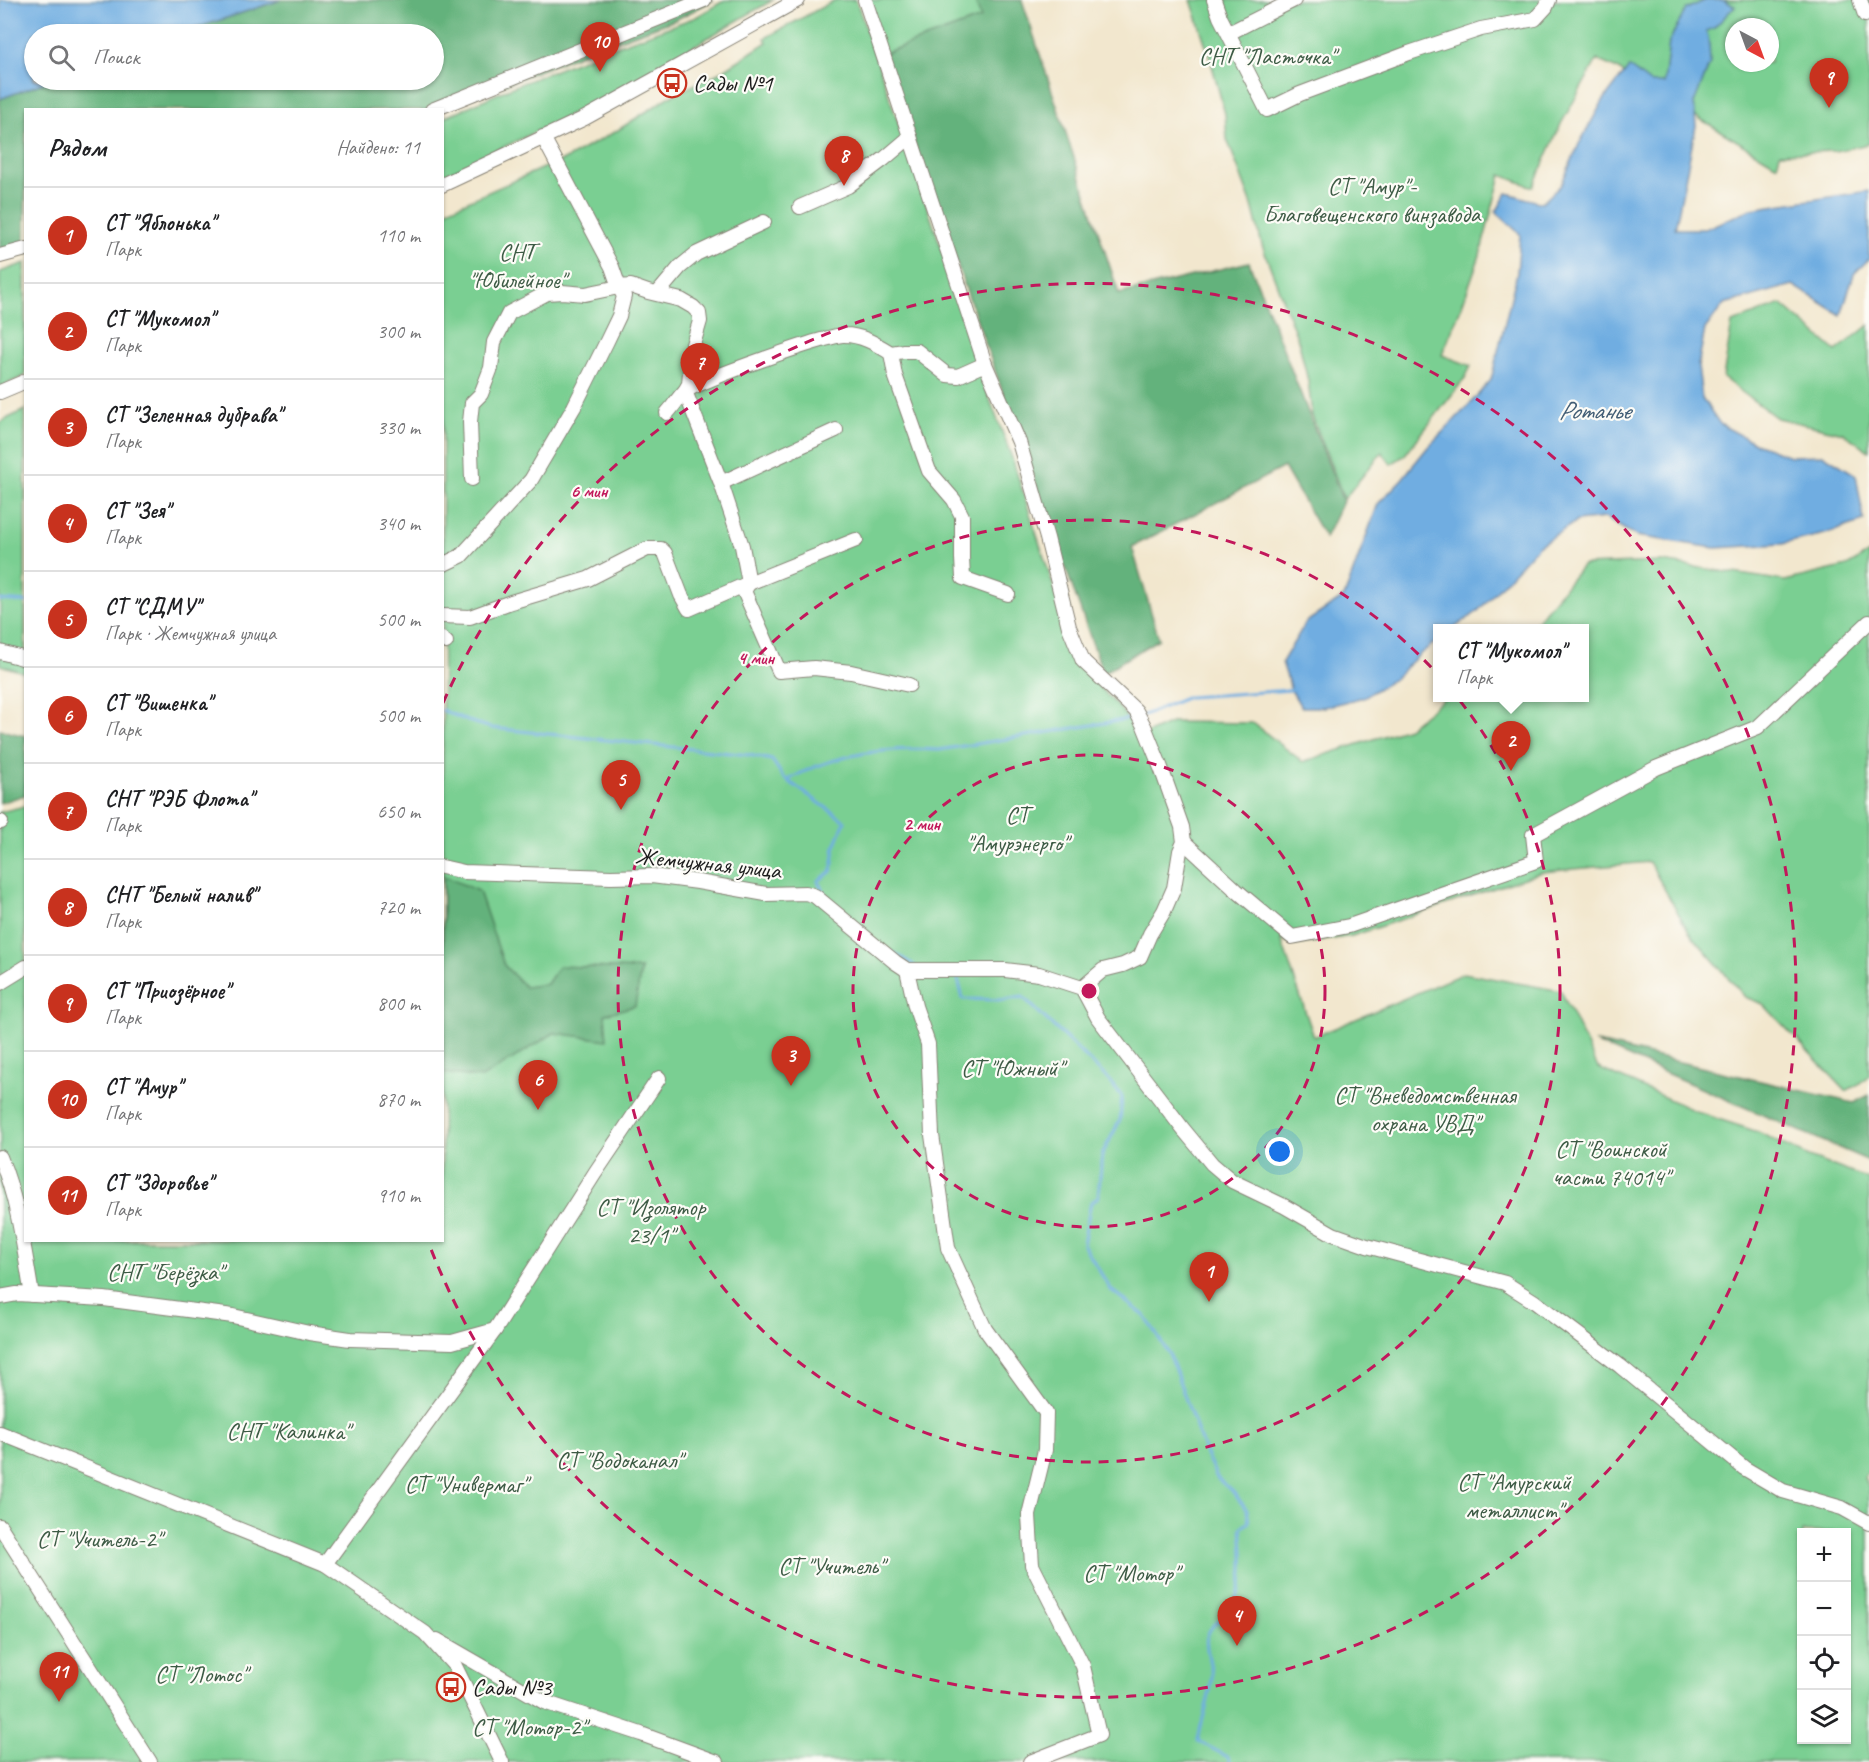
<!DOCTYPE html>
<html lang="ru">
<meta charset="utf-8">
<style>
:root{--surface:#fff;--page:#f6f6f6;--text:#202124;--muted:#757577;--line:#e0e0e0;--accent:#c8321e}
body{margin:0;font-family:Caveat,sans-serif;background:var(--page);color:var(--text)}
.controls{position:absolute;right:18px;bottom:18px;display:grid;overflow:hidden;border-radius:0px;box-shadow:0 2px 4px #0004}
.controls button{width:54px;height:54px;display:grid;place-items:center;padding:0;border:0;border-bottom:2px solid var(--line);background:var(--surface);color:var(--text);font:30px sans-serif}
.compass{position:absolute;left:1725px;top:18px;width:54px;height:54px;border-radius:50%;background:var(--surface);box-shadow:0 2px 4px #0004;rotate:139deg}
.you{position:absolute;left:1280px;top:1152px;width:21px;height:21px;margin:-15px;border:4px solid #fff;border-radius:50%;background:#1a73e8;box-shadow:0 0 0 9px #1a73e833}
.badge{display:grid;place-items:center;width:39px;height:39px;border-radius:50%;background:var(--accent);color:#fff;font-size:20px;font-weight:700}
.pin{position:absolute;translate:-50% -50px;filter:drop-shadow(0 2px 3px #0008)}
.pin::after{content:'';position:absolute;top:32px;width:21px;height:18px;background:inherit;clip-path:polygon(0 0,100% 0,50% 100%)}
.popup{position:absolute;left:1433px;top:624px;width:156px;height:78px;box-sizing:border-box;display:grid;place-content:center;border-radius:0px;background:var(--surface);filter:drop-shadow(0 2px 4px #0005);font-size:20px;white-space:nowrap;color:var(--muted)}
.popup b{font-size:22px;color:var(--text)}
.popup::after{content:'';position:absolute;left:50%;top:100%;margin-left:-12px;border:12px solid transparent;border-top-color:var(--surface)}
.list{margin:0;padding:0;list-style:none}
h2{display:flex;justify-content:space-between;align-items:center;height:78px;margin:0;padding:0 24px;font-size:26px}
h2 small{font-size:20px;font-weight:400;color:var(--muted)}
.list li{display:grid;grid-template-columns:39px 1fr auto;gap:18px;align-items:center;box-sizing:border-box;height:96px;padding:0 24px;border-top:2px solid var(--line)}
.list b{display:block;font-size:22px;white-space:nowrap}
.list p{margin:0;font-size:20px;white-space:nowrap;color:var(--muted)}
.list em{font-size:20px;font-style:normal;color:var(--muted)}
.icon{flex:none;width:33px;height:33px;fill:none;stroke:currentColor;stroke-width:2;stroke-linecap:round;stroke-linejoin:round}
.map{position:relative;flex:none;width:1869px;height:1762px;overflow:hidden}
.search{position:absolute;background:var(--surface);box-shadow:0 2px 4px #0004;left:24px;top:24px;width:420px;height:66px;display:flex;align-items:center;gap:15px;box-sizing:border-box;padding:0 21px;border-radius:33px;color:var(--muted);font-size:22px}
.panel{position:absolute;background:var(--surface);box-shadow:0 2px 4px #0004;left:24px;top:108px;width:420px;height:1134px;border-radius:0px}
.map>svg:first-child{display:block}
.green{fill:#7acf92;stroke:#4b7657;stroke-width:1.5;fill-rule:evenodd}
.forest{fill:#63b27c;stroke:#40674c;stroke-width:1.5}
.water{fill:#6fade1;stroke:#46647e;stroke-width:1.5}
.lines{fill:none;stroke-linecap:round;stroke-linejoin:round}
.stream{stroke:#6fade1;stroke-width:3}
.minor-casing{stroke:#878275;stroke-width:16}
.minor{stroke:#fff;stroke-width:14}
.ring{fill:none;stroke:#c2185b;stroke-width:3;stroke-dasharray:10 8}
.labels{text-anchor:middle;dominant-baseline:central;stroke-width:4.5;stroke-linejoin:round;paint-order:stroke}
.park-label{font-size:24px;fill:#3d5b45;stroke:#fdfcf7}
.poi-label{font-size:24px;fill:#1c1c1c;stroke:#fdfcf7;text-anchor:start}
.street-label{font-size:24px;fill:#1c1c1c;stroke:#fdfcf7}
.water-label{font-size:26px;font-style:italic;fill:#415d75;stroke:#fdfcf7}
.centre{fill:#c2185b;stroke:#fdfcf7;stroke-width:3}
.ring-label{font-size:18px;text-anchor:middle;font-weight:bold;fill:#c2185b;stroke:#fdfcf7;stroke-width:4.5;stroke-linejoin:round;paint-order:stroke}
</style>
<div class="map">
<svg width="1869" height="1762" viewBox="0 0 1869 1762">
<rect width="100%" height="100%" fill="#fdfcf7"/>
<filter id="ink" filterUnits="userSpaceOnUse"><feTurbulence type="fractalNoise" baseFrequency=".0167" numOctaves="2"/><feDisplacementMap in="SourceGraphic" scale="12" xChannelSelector="R" yChannelSelector="G"/><feConvolveMatrix kernelMatrix="1 2 1 2 8 2 1 2 1" color-interpolation-filters="sRGB"/></filter>
<filter id="wash" filterUnits="userSpaceOnUse"><feTurbulence type="fractalNoise" baseFrequency=".008" numOctaves="4" result="noise"/><feDisplacementMap in="SourceGraphic" scale="24" xChannelSelector="R" yChannelSelector="G"/><feGaussianBlur stdDeviation="1.35" result="paint"/><feColorMatrix in="noise" values="0 0 0 0 0 0 0 0 0 0 0 0 0 0 0 0 0 1.4 0 .05"/><feComposite in="paint" operator="in"/></filter>
<g filter="url(#wash)">
<rect width="100%" height="100%" fill="#f2e7ce"/>
<g class="green">
<path d="M725 0H773L594 104 443 176V118L510 88 614 47 696 17Z"/>
<path d="M835 0H856L975 346 979 371 1011 455 1079 665 1124 713 1139 737 1173 722 1253 723 1303 762 1408 728 1445 698H1585V628H1531L1583 565 1662 562 1785 581 1847 566 1869 553V1075L1859 1084 1846 1091 1763 1004 1745 997 1689 932 1649 862 1542 872 1352 936 1295 945 1281 939 1314 1037 1464 973 1561 991 1598 1068 1700 1113 1758 1132 1809 1157 1869 1179V1470L1864 1478 1869 1489V1762H0V812L25 806 26 1240H442L443 212 552 164 564 160 618 130 669 97 721 72 767 42 765 38ZM1802 1532H1846V1740H1802Z"/>
<path d="M865 0H975L982 18 882 54Z"/>
<path d="M1191 0H1869V144L1836 151 1780 153 1777 165 1615 68 1597 60 1561 124 1533 187 1501 175 1480 255 1461 308 1442 355 1471 366 1465 378 1404 456 1391 464 1382 452 1344 499 1312 416 1308 381 1299 343 1262 245 1252 205 1227 139 1225 114 1210 58ZM1734 27H1770V63H1734Z"/>
<path d="M25 263V376L0 387V272Z"/>
<path d="M1781 304 1836 351 1869 325V451L1843 433 1777 418 1723 378 1732 323Z"/>
<path d="M25 410V673L0 665V422Z"/>
</g>
<g class="forest">
<path d="M281 0H714L675 20 586 52 442 110H26L25 253 0 260V99L51 80H434V34H178Z"/>
<path d="M975 0H1022L1119 294 1249 262 1343 501 1325 538 1284 467 1132 547 1159 639 1103 673 882 54 981 18Z"/>
<path d="M0 730 26 736 25 795 0 803Z"/>
<path d="M443 876 479 891 504 965 525 987 547 984 559 966 641 969 635 1006 605 1014 607 1040 554 1033 482 1078 443 1073Z"/>
<path d="M1594 1042 1854 1103 1869 1095V1161Z"/>
</g>
<g class="water">
<path d="M0 0H281L178 34H34V80H51L0 99Z"/>
<path d="M1706 0H1723L1735 6 1714 28 1706 31 1709 41 1710 63 1694 103 1696 126 1675 229H1705L1751 209 1869 191V259L1854 274 1841 315 1793 285 1724 304 1705 329 1698 366 1702 398 1720 424 1755 443 1790 456 1824 455 1856 475 1864 521 1825 534 1782 544 1715 548 1636 536 1605 518 1577 521 1539 545 1477 612 1454 628H1438L1437 641 1420 654 1393 680 1364 697 1324 707H1301L1291 690 1282 662 1306 622 1344 597 1378 504 1402 479 1427 448 1467 407 1491 380 1517 273 1520 234 1496 212 1507 193 1542 203 1561 185 1579 144 1603 101 1629 67 1650 83H1664L1669 42 1686 9Z"/>
</g>
<g class="lines">
<g class="stream">
<path d="M0 600 26 602"/>
<path d="M442 710 468 721 492 728 749 755 772 760 784 778 845 821 835 846 832 871 818 881 826 898"/>
<path d="M1142 716 1188 697 1291 690"/>
<path d="M788 780C833 754 888 747 939 750L1135 718"/>
<path d="M894 953 914 965"/>
<path d="M957 975 963 999 1005 1000 1023 997 1104 1075 1122 1096 1120 1120 1102 1155 1098 1197 1091 1202 1083 1244 1111 1290 1145 1316 1170 1356 1205 1452 1217 1478 1233 1492 1247 1510 1249 1522 1241 1528C1244 1556 1247 1590 1228 1613 1220 1622 1210 1624 1207 1637 1204 1647 1212 1665 1212 1678 1210 1700 1201 1719 1198 1741L1228 1757 1230 1762"/>
</g>
</g>
</g>
<g filter="url(#ink)">
<g class="lines">
<g class="minor-casing">
<g id="minor">
<path d="M865 0 985 364 1019 442 1047 538 1069 627 1083 661 1136 711 1144 726 1161 768 1182 827 1184 842 1180 851 1174 888 1164 911 1150 934 1140 957 1123 965 1103 970 1082 988"/>
<path d="M1214 0 1220 17 1267 110 1300 94 1409 53 1481 29 1535 19 1546 7 1549 0"/>
<path d="M1860 0 1865 15 1869 13"/>
<path d="M1229 33 1294 0"/>
<path d="M432 110 704 0"/>
<path d="M442 185 585 118 798 0"/>
<path d="M800 207 848 186 884 159 910 137"/>
<path d="M0 256 26 249"/>
<path d="M658 293 680 267 696 254 764 222"/>
<path d="M891 353 895 375 929 471 954 500 962 516V558L963 578 1008 594"/>
<path d="M0 392 26 381"/>
<path d="M667 413C673 407 678 398 684 392 695 382 830 334 844 335 862 335 876 344 891 353L904 351H917L947 375 958 376 985 364"/>
<path d="M472 479 470 422 472 403 481 394 491 368 494 342 509 313 547 293 562 292 585 294 619 287 612 267 543 137"/>
<path d="M721 483 836 430"/>
<path d="M442 565 461 556 531 480 574 407 607 341 619 316 624 296 619 287 631 286 648 292 681 300 693 307 699 313 700 321 692 348 689 384 685 391 721 483 742 546 749 583 744 591 779 671 814 668 851 672 909 685"/>
<path d="M442 616 470 617 511 602 588 579 647 549H661L665 553 681 595 689 609 749 583 856 540"/>
<path d="M442 639 446 642"/>
<path d="M0 652 26 659"/>
<path d="M0 822H1"/>
<path d="M1184 842 1236 890 1292 937 1349 926 1536 861 1533 835 1656 768 1758 727 1869 622"/>
<path d="M442 867 464 872 611 877 652 876 698 882 766 894 806 893 815 896 895 962 907 970"/>
<path d="M907 970H1005L1039 974 1082 988 1098 1018 1183 1129 1212 1164 1232 1181 1284 1206 1333 1234 1367 1246 1505 1283 1535 1302 1620 1366 1744 1468 1783 1491 1842 1508 1869 1523"/>
<path d="M907 970 915 1006 928 1044 932 1135 948 1248 985 1329 1046 1413 1045 1450 1029 1515 1032 1565 1083 1666 1099 1735 1030 1762"/>
<path d="M0 983 26 967"/>
<path d="M0 1157C18 1200 24 1249 32 1295"/>
<path d="M0 1297 17 1294 104 1299 233 1316 309 1333 350 1339 452 1342 495 1330"/>
<path d="M0 1433 325 1564 425 1633 455 1666 502 1762"/>
<path d="M0 1526 150 1762"/>
<path d="M325 1564 495 1330 595 1173 659 1078"/>
<path d="M437 1640 544 1702 641 1734 717 1762"/>
</g>
</g>
<use href="#minor" class="minor"/>
</g>
</g>
<g class="ring">
<circle cx="1089" cy="991" r="236"/>
<circle cx="1089" cy="991" r="471"/>
<path d="M443 703A707 707 0 1 1 429 1244"/>
</g>
<defs>
<g id="bus-ring" transform="scale(1.5)"><circle r="9.5" fill="#fdfcf7" stroke="#c8321e" stroke-width="1.5"/><path d="M-5-6H5V4H4V6H2V4H-2V6H-4V4H-5ZM-3.5-4V0h7V-4ZM-3.5 1.2v1.5H-2V1.2ZM2 1.2v1.5H3.5V1.2Z" fill="#c8321e"/></g>
</defs>
<g fill-rule="evenodd">
<use href="#bus-ring" x="672" y="83"/>
<use href="#bus-ring" x="451" y="1687"/>
</g>
<g class="labels">
<g class="park-label">
<text x="1267" y="56">СНТ "Ласточка"</text>
<text x="1372" y="186">СТ "Амур"-<tspan x="1372" dy="28">Благовещенского винзавода</tspan></text>
<text x="517" y="252">СНТ<tspan x="517" dy="28">"Юбилейное"</tspan></text>
<text x="1017" y="815">СТ<tspan x="1017" dy="28">"Амурэнерго"</tspan></text>
<text x="1012" y="1068">СТ "Южный"</text>
<text x="1425" y="1095">СТ "Вневедомственная<tspan x="1425" dy="28">охрана УВД"</tspan></text>
<text x="1611" y="1149">СТ "Воинской<tspan x="1611" dy="28">части 74014"</tspan></text>
<text x="651" y="1207">СТ "Изолятор<tspan x="651" dy="28">23/1"</tspan></text>
<text x="165" y="1272">СНТ "Берёзка"</text>
<text x="288" y="1431">СНТ "Калинка"</text>
<text x="619" y="1460">СТ "Водоканал"</text>
<text x="1514" y="1482">СТ "Амурский<tspan x="1514" dy="28">металлист"</tspan></text>
<text x="466" y="1484">СТ "Универмаг"</text>
<text x="99" y="1539">СТ "Учитель-2"</text>
<text x="831" y="1566">СТ "Учитель"</text>
<text x="1131" y="1573">СТ "Мотор"</text>
<text x="201" y="1674">СТ "Лотос"</text>
<text x="529" y="1727">СТ "Мотор-2"</text>
</g>
<g class="poi-label">
<text x="693" y="83">Сады №1</text>
<text x="472" y="1687">Сады №3</text>
</g>
<g class="street-label">
<text transform="translate(708 863) rotate(6)">Жемчужная улица</text>
</g>
<g class="water-label">
<text x="1594" y="410">Ротанье</text>
</g>
</g>
<circle cx="1089" cy="991" r="9" class="centre"/>
<g class="ring-label">
<text x="589" y="497">6 мин</text>
<text x="756" y="664">4 мин</text>
<text x="922" y="830">2 мин</text>
</g>
</svg>
<div class="controls">
<button>+</button>
<button>−</button>
<button><svg class="icon" aria-label="locate" viewBox="0 0 24 24"><circle cx="12" cy="12" r="6"/><path d="M12 2v4M12 18v4M2 12h4M18 12h4"/></svg></button>
<button><svg class="icon" aria-label="layers" viewBox="0 0 24 24"><path d="M12 4l9 5-9 5-9-5zM3 14l9 5 9-5"/></svg></button>
</div>
<svg class="compass" viewBox="-18 -18 36 36"><path d="M0-13l5 13h-10z" fill="#e53935"/><path d="M0 13l5-13h-10z" fill="#757577"/></svg>
<div class="you"></div>
<div class="pin badge" style="left:1209px;top:1302px">1</div>
<div class="pin badge" style="left:1511px;top:771px">2</div>
<div class="popup"><b>СТ &quot;Мукомол&quot;</b>Парк</div>
<div class="pin badge" style="left:791px;top:1086px">3</div>
<div class="pin badge" style="left:1237px;top:1646px">4</div>
<div class="pin badge" style="left:621px;top:810px">5</div>
<div class="pin badge" style="left:538px;top:1110px">6</div>
<div class="pin badge" style="left:700px;top:393px">7</div>
<div class="pin badge" style="left:844px;top:186px">8</div>
<div class="pin badge" style="left:1829px;top:108px">9</div>
<div class="pin badge" style="left:600px;top:72px">10</div>
<div class="pin badge" style="left:59px;top:1702px">11</div>
<div class="search"><svg class="icon" aria-label="search" viewBox="0 0 24 24"><circle cx="10" cy="10" r="6"/><path d="M15 15l6 6"/></svg>Поиск</div>
<section class="panel">
<h2>Рядом<small>Найдено: 11</small></h2>
<ul class="list">
<li><span class="badge">1</span><div><b>СТ &quot;Яблонька&quot;</b><p>Парк</p></div><em>110 m</em></li>
<li><span class="badge">2</span><div><b>СТ &quot;Мукомол&quot;</b><p>Парк</p></div><em>300 m</em></li>
<li><span class="badge">3</span><div><b>СТ &quot;Зеленная дубрава&quot;</b><p>Парк</p></div><em>330 m</em></li>
<li><span class="badge">4</span><div><b>СТ &quot;Зея&quot;</b><p>Парк</p></div><em>340 m</em></li>
<li><span class="badge">5</span><div><b>СТ &quot;СДМУ&quot;</b><p>Парк · Жемчужная улица</p></div><em>500 m</em></li>
<li><span class="badge">6</span><div><b>СТ &quot;Вишенка&quot;</b><p>Парк</p></div><em>500 m</em></li>
<li><span class="badge">7</span><div><b>СНТ &quot;РЭБ Флота&quot;</b><p>Парк</p></div><em>650 m</em></li>
<li><span class="badge">8</span><div><b>СНТ &quot;Белый налив&quot;</b><p>Парк</p></div><em>720 m</em></li>
<li><span class="badge">9</span><div><b>СТ &quot;Приозёрное&quot;</b><p>Парк</p></div><em>800 m</em></li>
<li><span class="badge">10</span><div><b>СТ &quot;Амур&quot;</b><p>Парк</p></div><em>870 m</em></li>
<li><span class="badge">11</span><div><b>СТ &quot;Здоровье&quot;</b><p>Парк</p></div><em>910 m</em></li>
</ul>
</section>
</div>
